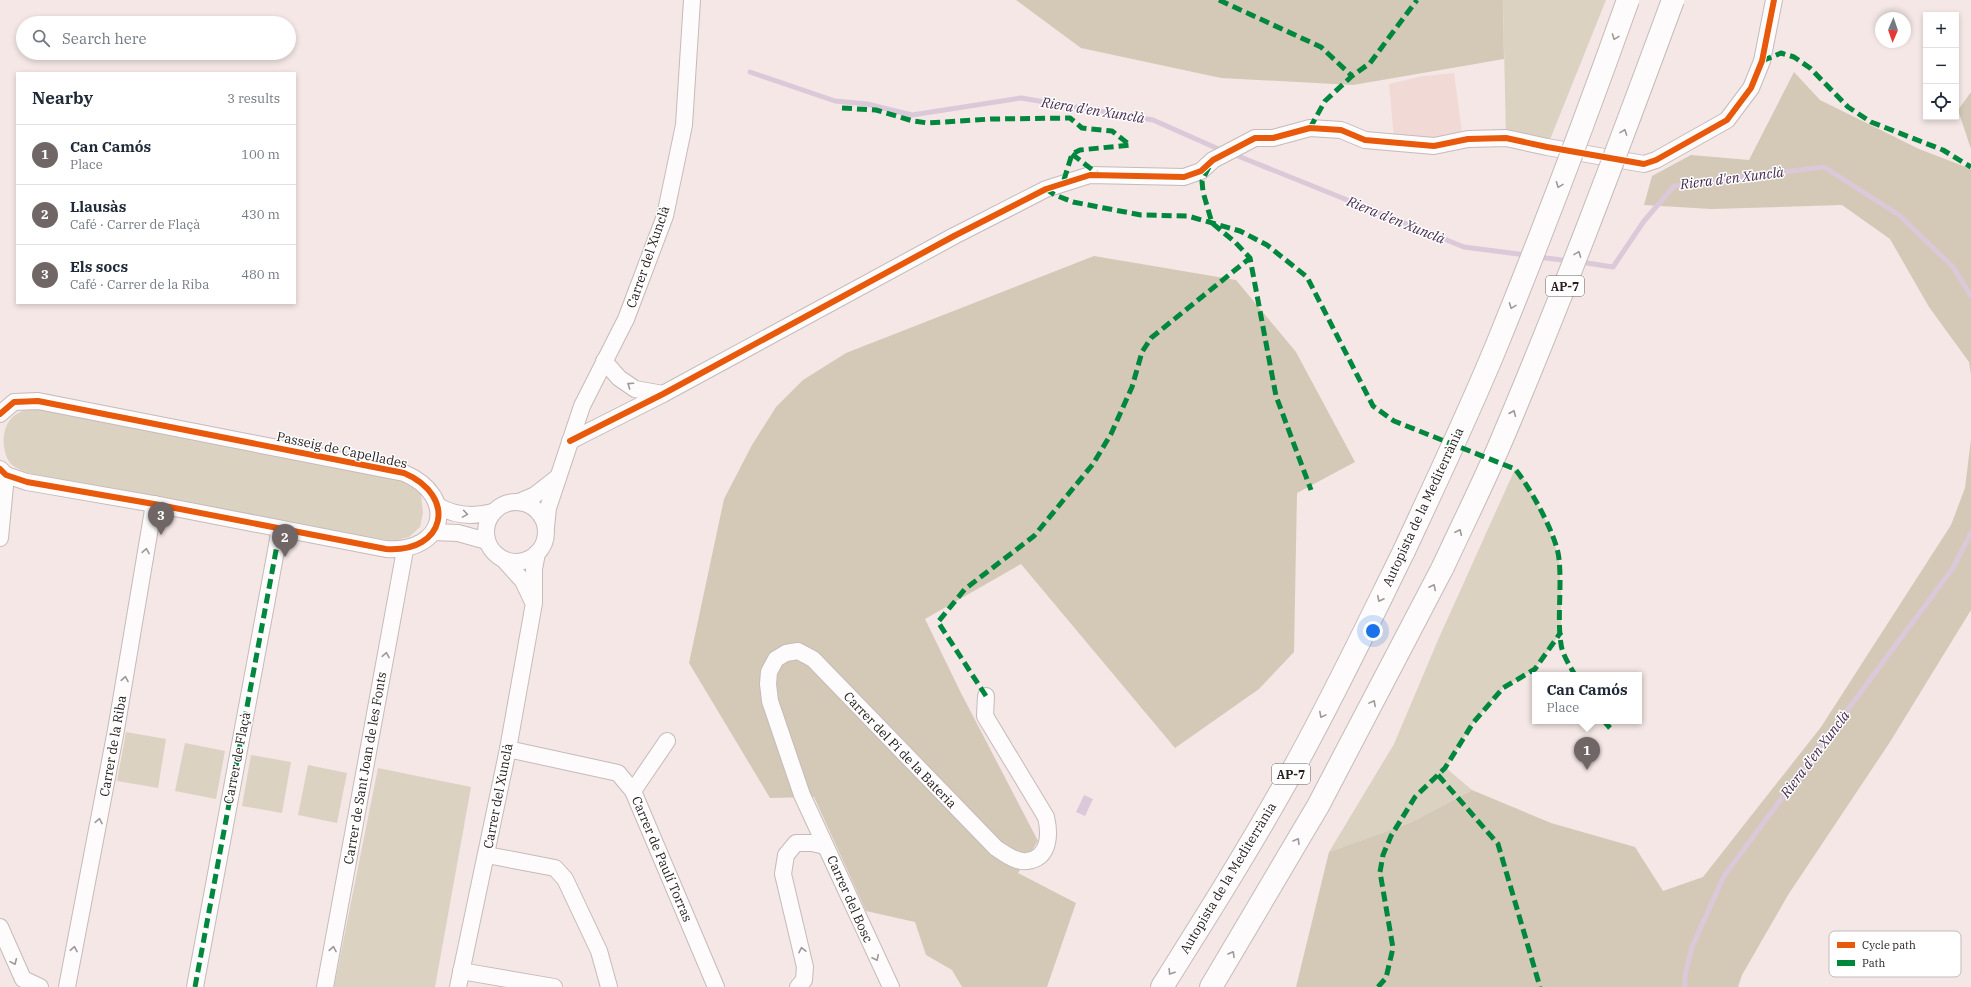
<!DOCTYPE html>
<meta charset="utf-8">
<style>
:root{--surface:#fff;--page:#f2f2f3;--text:#1f2937;--muted:#747a83;--line:#e0e1e3;--accent:#706665}
body{margin:0;font-family:"IBM Plex Serif",serif;background:var(--page);color:var(--text)}
.controls{position:absolute;right:12px;top:12px;display:grid;overflow:hidden;border-radius:0px;box-shadow:0 2px 6px #0003}
.controls button{width:36px;height:36px;display:grid;place-items:center;padding:0;border:0;border-bottom:1px solid var(--line);background:var(--surface);color:var(--text);font:20px sans-serif}
.compass{position:absolute;left:1875px;top:12px;width:36px;height:36px;border-radius:50%;background:var(--surface);box-shadow:0 2px 6px #0003;rotate:182deg}
.you{position:absolute;left:1373px;top:631px;width:14px;height:14px;margin:-10px;border:3px solid #fff;border-radius:50%;background:#1a73e8;box-shadow:0 0 0 6px #1a73e833}
.badge{display:grid;place-items:center;width:26px;height:26px;border-radius:50%;background:var(--accent);color:#fff;font-size:13px;font-weight:700}
.pin{position:absolute;translate:-50% -33px;filter:drop-shadow(0 1px 2px #0008)}
.pin::after{content:'';position:absolute;top:21px;width:14px;height:12px;background:inherit;clip-path:polygon(0 0,100% 0,50% 100%)}
.popup{position:absolute;left:1532px;top:672px;width:110px;height:52px;box-sizing:border-box;display:grid;place-content:center;border-radius:0px;background:var(--surface);filter:drop-shadow(0 1px 3px #0005);font-size:13px;white-space:nowrap;color:var(--muted)}
.popup b{font-size:15px;color:var(--text)}
.popup::after{content:'';position:absolute;left:50%;top:100%;margin-left:-8px;border:8px solid transparent;border-top-color:var(--surface)}
.list{margin:0;padding:0;list-style:none}
h2{display:flex;justify-content:space-between;align-items:center;height:52px;margin:0;padding:0 16px;font-size:17px}
h2 small{font-size:13px;font-weight:400;color:var(--muted)}
.list li{display:grid;grid-template-columns:26px 1fr auto;gap:12px;align-items:center;box-sizing:border-box;height:60px;padding:0 16px;border-top:1px solid var(--line)}
.list b{display:block;font-size:15px;white-space:nowrap}
.list p{margin:0;font-size:13px;white-space:nowrap;color:var(--muted)}
.list em{font-size:13px;font-style:normal;color:var(--muted)}
.icon{flex:none;width:22px;height:22px;fill:none;stroke:currentColor;stroke-width:2;stroke-linecap:round;stroke-linejoin:round}
.map{position:relative;flex:none;width:1971px;height:987px;overflow:hidden}
.search{position:absolute;background:var(--surface);box-shadow:0 2px 6px #0003;left:16px;top:16px;width:280px;height:44px;display:flex;align-items:center;gap:10px;box-sizing:border-box;padding:0 14px;border-radius:22px;color:var(--muted);font-size:15px}
.panel{position:absolute;background:var(--surface);box-shadow:0 2px 6px #0003;left:16px;top:72px;width:280px;height:232px;border-radius:0px}
.map>svg:first-child{display:block}
.built{fill:#f1d9d6}
.green{fill:#dcd2c2}
.forest{fill:#d4c9b7}
.water{fill:#dbc9da}
.lines{fill:none;stroke-linecap:round;stroke-linejoin:round}
.stream{stroke:#dbc9da;stroke-width:5}
.minor-casing{stroke:#c5bbba;stroke-width:18}
.highway-casing{stroke:#c5bbba;stroke-width:24}
.minor{stroke:#fdfbfb;stroke-width:16}
.highway{stroke:#fdfbfb;stroke-width:22}
.highway-bridge-casing{stroke:#c5bbba;stroke-width:24;stroke-linecap:butt}
.highway-bridge{stroke:#fdfbfb;stroke-width:22}
.quiet{stroke:#00873e;stroke-width:5;stroke-dasharray:10 5;stroke-linecap:butt}
.cycleway-casing{stroke:#fff;stroke-width:8}
.cycleway{stroke:#e8590c;stroke-width:6}
.oneway{stroke:#9e9998}
.labels{text-anchor:middle;dominant-baseline:central;stroke-width:3;stroke-linejoin:round;paint-order:stroke}
.shield{fill:#fff;stroke:#696463;stroke-width:1}
.shield-label{font-size:12px;font-weight:bold;fill:#292120}
.street-label{font-size:13px;fill:#292120;stroke:#fff}
.water-label{font-size:14px;font-style:italic;fill:#482b50;stroke:#fff}
.key{fill:#fff;stroke:#bfbcbc;stroke-width:1}
.key-label{font-size:11px;fill:#292120}
</style>
<div class="map">
<svg width="1971" height="987" viewBox="0 0 1971 987">
<rect width="100%" height="100%" fill="#f4e7e5"/>
<path class="built" d="M1454 73 1462 133 1428 141 1394 139 1389 84 1423 76Z"/>
<g class="green">
<path d="M1503 0H1606L1547 147 1506 138Z"/>
<path d="M42 409 412 483 421 495 423 513 420 527 409 537 392 541 34 475C27 472 16 469 11 464 0 450 0 421 20 412 26 409 35 410 42 409Z"/>
<path d="M1515 469 1525 481 1546 521 1559 557 1561 591V632L1535 669 1503 688 1473 723 1446 768 1472 790 1412 822 1329 852 1394 744 1438 640Z"/>
<path d="M126 732 166 739 158 788 117 781Z"/>
<path d="M185 743 225 751 216 799 175 791Z"/>
<path d="M251 755 291 762 282 813 242 806Z"/>
<path d="M308 765 347 773 337 823 298 815Z"/>
<path d="M378 768 471 787 435 987H334Z"/>
</g>
<g class="forest">
<path d="M1016 0H1503L1504 59 1353 85 1221 78 1081 48Z"/>
<path d="M1794 72 1820 100 1919 149 1971 169V375L1969 362 1929 307 1890 239 1842 205 1711 209 1644 205 1652 176 1691 155 1749 160Z"/>
<path d="M1971 92V149L1958 110Z"/>
<path d="M1094 256 1236 280 1296 352 1355 462 1297 493 1294 652 1259 689 1175 748 1021 564 925 619 961 693 1038 841 1018 873 1076 903 1047 987H962L952 970 926 955 915 922 866 911 814 797 770 798 689 663 724 499 752 445 776 407 803 380 846 353Z"/>
<path d="M1971 439V610L1890 742 1788 895 1742 975 1738 987H1296L1329 852 1412 822 1472 790 1551 823 1635 847 1663 891 1703 877 1821 727 1951 525 1965 488Z"/>
</g>
<path class="water" d="M1084 795 1093 799 1085 816 1076 812Z"/>
<g class="lines">
<g class="stream">
<path d="M750 72 835 101 867 104 912 115 1021 98 1153 120 1223 151"/>
<path d="M1233 154 1464 247 1526 255"/>
<path d="M1538 257 1570 261"/>
<path d="M1580 262 1613 267 1644 221 1674 186 1824 167 1899 215 1953 267 1971 296"/>
<path d="M1685 987V975L1692 947 1724 876 1953 568 1971 533"/>
</g>
<g class="minor-casing">
<g id="minor">
<path d="M604 361 619 378 635 389 663 394"/>
<path d="M0 414 14 402 38 401 404 473C458 496 446 553 386 549L154 504 27 482 6 475 0 469"/>
<path d="M570 441 663 394 954 236 1046 189 1090 175 1184 177 1201 171 1213 160 1255 138H1273L1310 128 1341 130 1365 140 1434 146 1468 139 1506 138 1547 147 1644 164 1656 160 1727 120 1751 88 1762 61 1774 0"/>
<circle cx="516" cy="532" r="30"/>
<path d="M519 502 535 495 558 477"/>
<path d="M438 506C455 516 474 517 493 512"/>
<path d="M546 527 548 508 582 406 626 319 665 216 684 125 692 0"/>
<path d="M434 532 458 533 487 541"/>
<path d="M0 538 6 475"/>
<path d="M505 561 523 581 532 600"/>
<path d="M508 749 618 773 633 791 716 987"/>
<path d="M633 791 667 741"/>
<path d="M487 855 555 868 565 879 599 951 609 987"/>
<path d="M0 927 23 979 40 987"/>
<path d="M461 971 554 987"/>
<path d="M67 987 116 730 154 504"/>
<path d="M195 987 280 529"/>
<path d="M325 987 405 550"/>
<path d="M458 987 508 749 534 603V569L537 553"/>
<path d="M798 987 804 980 805 967 783 874 786 855 796 843H812L825 846"/>
<path d="M891 987 802 795 770 701 768 684 769 672 776 659 786 653 798 651 813 659 996 848C1004 853 1016 863 1027 861 1050 858 1050 834 1046 817L985 716 986 696"/>
</g>
</g>
<g class="highway-casing">
<g id="highway">
<path d="M1162 987C1206 917 1250 847 1290 775 1331 702 1367 626 1404 551"/>
<path d="M1211 987 1318 806 1443 567"/>
</g>
</g>
<use href="#minor" class="minor"/>
<use href="#highway" class="highway"/>
<g class="highway-bridge-casing">
<g id="highway-bridge">
<path d="M1404 551C1436 482 1469 413 1498 342 1544 229 1587 115 1628 0"/>
<path d="M1443 567C1462 526 1482 486 1500 444 1562 298 1618 149 1673 0"/>
</g>
</g>
<use href="#highway-bridge" class="highway-bridge"/>
<g class="quiet">
<path d="M1219 0 1321 47 1352 76"/>
<path d="M1762 61 1781 53 1794 57 1810 68 1848 107 1871 122 1943 150 1971 167"/>
<path d="M842 108 876 110 913 121 928 123 991 119 1070 118 1082 128 1112 131 1130 145 1080 150 1072 154 1063 183"/>
<path d="M1310 128 1325 101 1352 76 1370 63 1417 0"/>
<path d="M1072 154 1099 175"/>
<path d="M1209 167 1202 181 1203 192 1212 223 1235 242 1250 258 1276 396 1311 490"/>
<path d="M1046 189 1055 195 1073 202 1104 208 1141 215 1188 216 1240 231 1267 245 1307 277 1373 406 1394 421 1515 469C1530 487 1557 536 1559 559 1562 587 1557 619 1561 644 1562 654 1570 666 1575 675"/>
<path d="M986 696 938 622 965 589 1034 536 1093 464 1111 434 1132 387 1142 352 1151 338 1250 258"/>
<path d="M1604 721 1610 728"/>
<path d="M1438 775 1498 844 1540 987"/>
<path d="M195 987 280 529"/>
<path d="M1378 987 1386 978 1393 948 1380 872 1383 855 1391 836 1415 797 1445 768 1473 723 1503 688 1535 669 1561 632"/>
</g>
<g class="cycleway-casing">
<g id="cycleway">
<path d="M0 414 14 402 38 401 404 473C458 496 446 553 386 549L154 504 27 482 6 475 0 469"/>
<path d="M570 441 663 394 954 236 1046 189 1090 175 1184 177 1201 171 1213 160 1255 138H1273L1310 128 1341 130 1365 140 1434 146 1468 139 1506 138 1547 147 1644 164 1656 160 1727 120 1751 88 1762 61 1774 0"/>
</g>
</g>
<use href="#cycleway" class="cycleway"/>
</g>
<defs><path id="oneway-chevron" d="M-2-3.5L2.5 0L-2 3.5" fill="none" stroke-width="1.6" stroke-linecap="round" stroke-linejoin="round"/></defs>
<g class="oneway">
<use href="#oneway-chevron" transform="translate(1615 37) rotate(110)"/>
<use href="#oneway-chevron" transform="translate(1624 132) rotate(-70)"/>
<use href="#oneway-chevron" transform="translate(1559 185) rotate(111)"/>
<use href="#oneway-chevron" transform="translate(1578 254) rotate(-69)"/>
<use href="#oneway-chevron" transform="translate(1512 306) rotate(111)"/>
<use href="#oneway-chevron" transform="translate(630 385) rotate(-146)"/>
<use href="#oneway-chevron" transform="translate(1513 413) rotate(-67)"/>
<use href="#oneway-chevron" transform="translate(465 514) rotate(9)"/>
<use href="#oneway-chevron" transform="translate(1459 532) rotate(-65)"/>
<use href="#oneway-chevron" transform="translate(146 551) rotate(-80)"/>
<use href="#oneway-chevron" transform="translate(1433 587) rotate(-63)"/>
<use href="#oneway-chevron" transform="translate(1380 599) rotate(116)"/>
<use href="#oneway-chevron" transform="translate(386 655) rotate(-80)"/>
<use href="#oneway-chevron" transform="translate(125 679) rotate(-80)"/>
<use href="#oneway-chevron" transform="translate(1373 703) rotate(-62)"/>
<use href="#oneway-chevron" transform="translate(1322 715) rotate(118)"/>
<use href="#oneway-chevron" transform="translate(99 821) rotate(-79)"/>
<use href="#oneway-chevron" transform="translate(1297 841) rotate(-59)"/>
<use href="#oneway-chevron" transform="translate(74 949) rotate(-79)"/>
<use href="#oneway-chevron" transform="translate(333 949) rotate(-80)"/>
<use href="#oneway-chevron" transform="translate(802 950) rotate(-102)"/>
<use href="#oneway-chevron" transform="translate(1232 954) rotate(-60)"/>
<use href="#oneway-chevron" transform="translate(876 958) rotate(64)"/>
<use href="#oneway-chevron" transform="translate(14 962) rotate(66)"/>
<use href="#oneway-chevron" transform="translate(1171 972) rotate(122)"/>
</g>
<g class="labels">
<g class="shield">
<rect x="1546" y="276" width="38" height="20" rx="3"/>
<rect x="1272" y="764" width="38" height="20" rx="3"/>
</g>
<g class="shield-label">
<text x="1565" y="286">AP-7</text>
<text x="1291" y="774">AP-7</text>
</g>
<g class="street-label">
<text transform="translate(648 257) rotate(-71)">Carrer del Xunclà</text>
<text transform="translate(342 450) rotate(12)">Passeig de Capellades</text>
<text transform="translate(1423 507) rotate(-65)">Autopista de la Mediterrània</text>
<text transform="translate(113 746) rotate(-80)">Carrer de la Riba</text>
<text transform="translate(900 750) rotate(46)">Carrer del Pi de la Bateria</text>
<text transform="translate(237 758) rotate(-79)">Carrer de Flaçà</text>
<text transform="translate(365 768) rotate(-80)">Carrer de Sant Joan de les Fonts</text>
<text transform="translate(498 796) rotate(-79)">Carrer del Xunclà</text>
<text transform="translate(662 859) rotate(67)">Carrer de Paulí Torras</text>
<text transform="translate(1228 878) rotate(-59)">Autopista de la Mediterrània</text>
<text transform="translate(850 899) rotate(66)">Carrer del Bosc</text>
</g>
<g class="water-label">
<text transform="translate(1093 110) rotate(9)">Riera d'en Xunclà</text>
<text transform="translate(1732 178) rotate(-7)">Riera d'en Xunclà</text>
<text transform="translate(1396 220) rotate(22)">Riera d'en Xunclà</text>
<text transform="translate(1815 754) rotate(-53)">Riera d'en Xunclà</text>
</g>
</g>
<rect x="1829" y="931" width="132" height="46" rx="6" class="key"/>
<rect x="1837" y="942" width="18" height="6" fill="#e8590c"/>
<rect x="1837" y="960" width="18" height="6" fill="#00873e"/>
<g class="key-label">
<text x="1862" y="949">Cycle path</text>
<text x="1862" y="967">Path</text>
</g>
</svg>
<div class="controls">
<button>+</button>
<button>−</button>
<button><svg class="icon" aria-label="locate" viewBox="0 0 24 24"><circle cx="12" cy="12" r="6"/><path d="M12 2v4M12 18v4M2 12h4M18 12h4"/></svg></button>
</div>
<svg class="compass" viewBox="-18 -18 36 36"><path d="M0-13l5 13h-10z" fill="#e53935"/><path d="M0 13l5-13h-10z" fill="#747a83"/></svg>
<div class="you"></div>
<div class="pin badge" style="left:1587px;top:770px">1</div>
<div class="popup"><b>Can Camós</b>Place</div>
<div class="pin badge" style="left:285px;top:557px">2</div>
<div class="pin badge" style="left:161px;top:535px">3</div>
<div class="search"><svg class="icon" aria-label="search" viewBox="0 0 24 24"><circle cx="10" cy="10" r="6"/><path d="M15 15l6 6"/></svg>Search here</div>
<section class="panel">
<h2>Nearby<small>3 results</small></h2>
<ul class="list">
<li><span class="badge">1</span><div><b>Can Camós</b><p>Place</p></div><em>100 m</em></li>
<li><span class="badge">2</span><div><b>Llausàs</b><p>Café · Carrer de Flaçà</p></div><em>430 m</em></li>
<li><span class="badge">3</span><div><b>Els socs</b><p>Café · Carrer de la Riba</p></div><em>480 m</em></li>
</ul>
</section>
</div>
